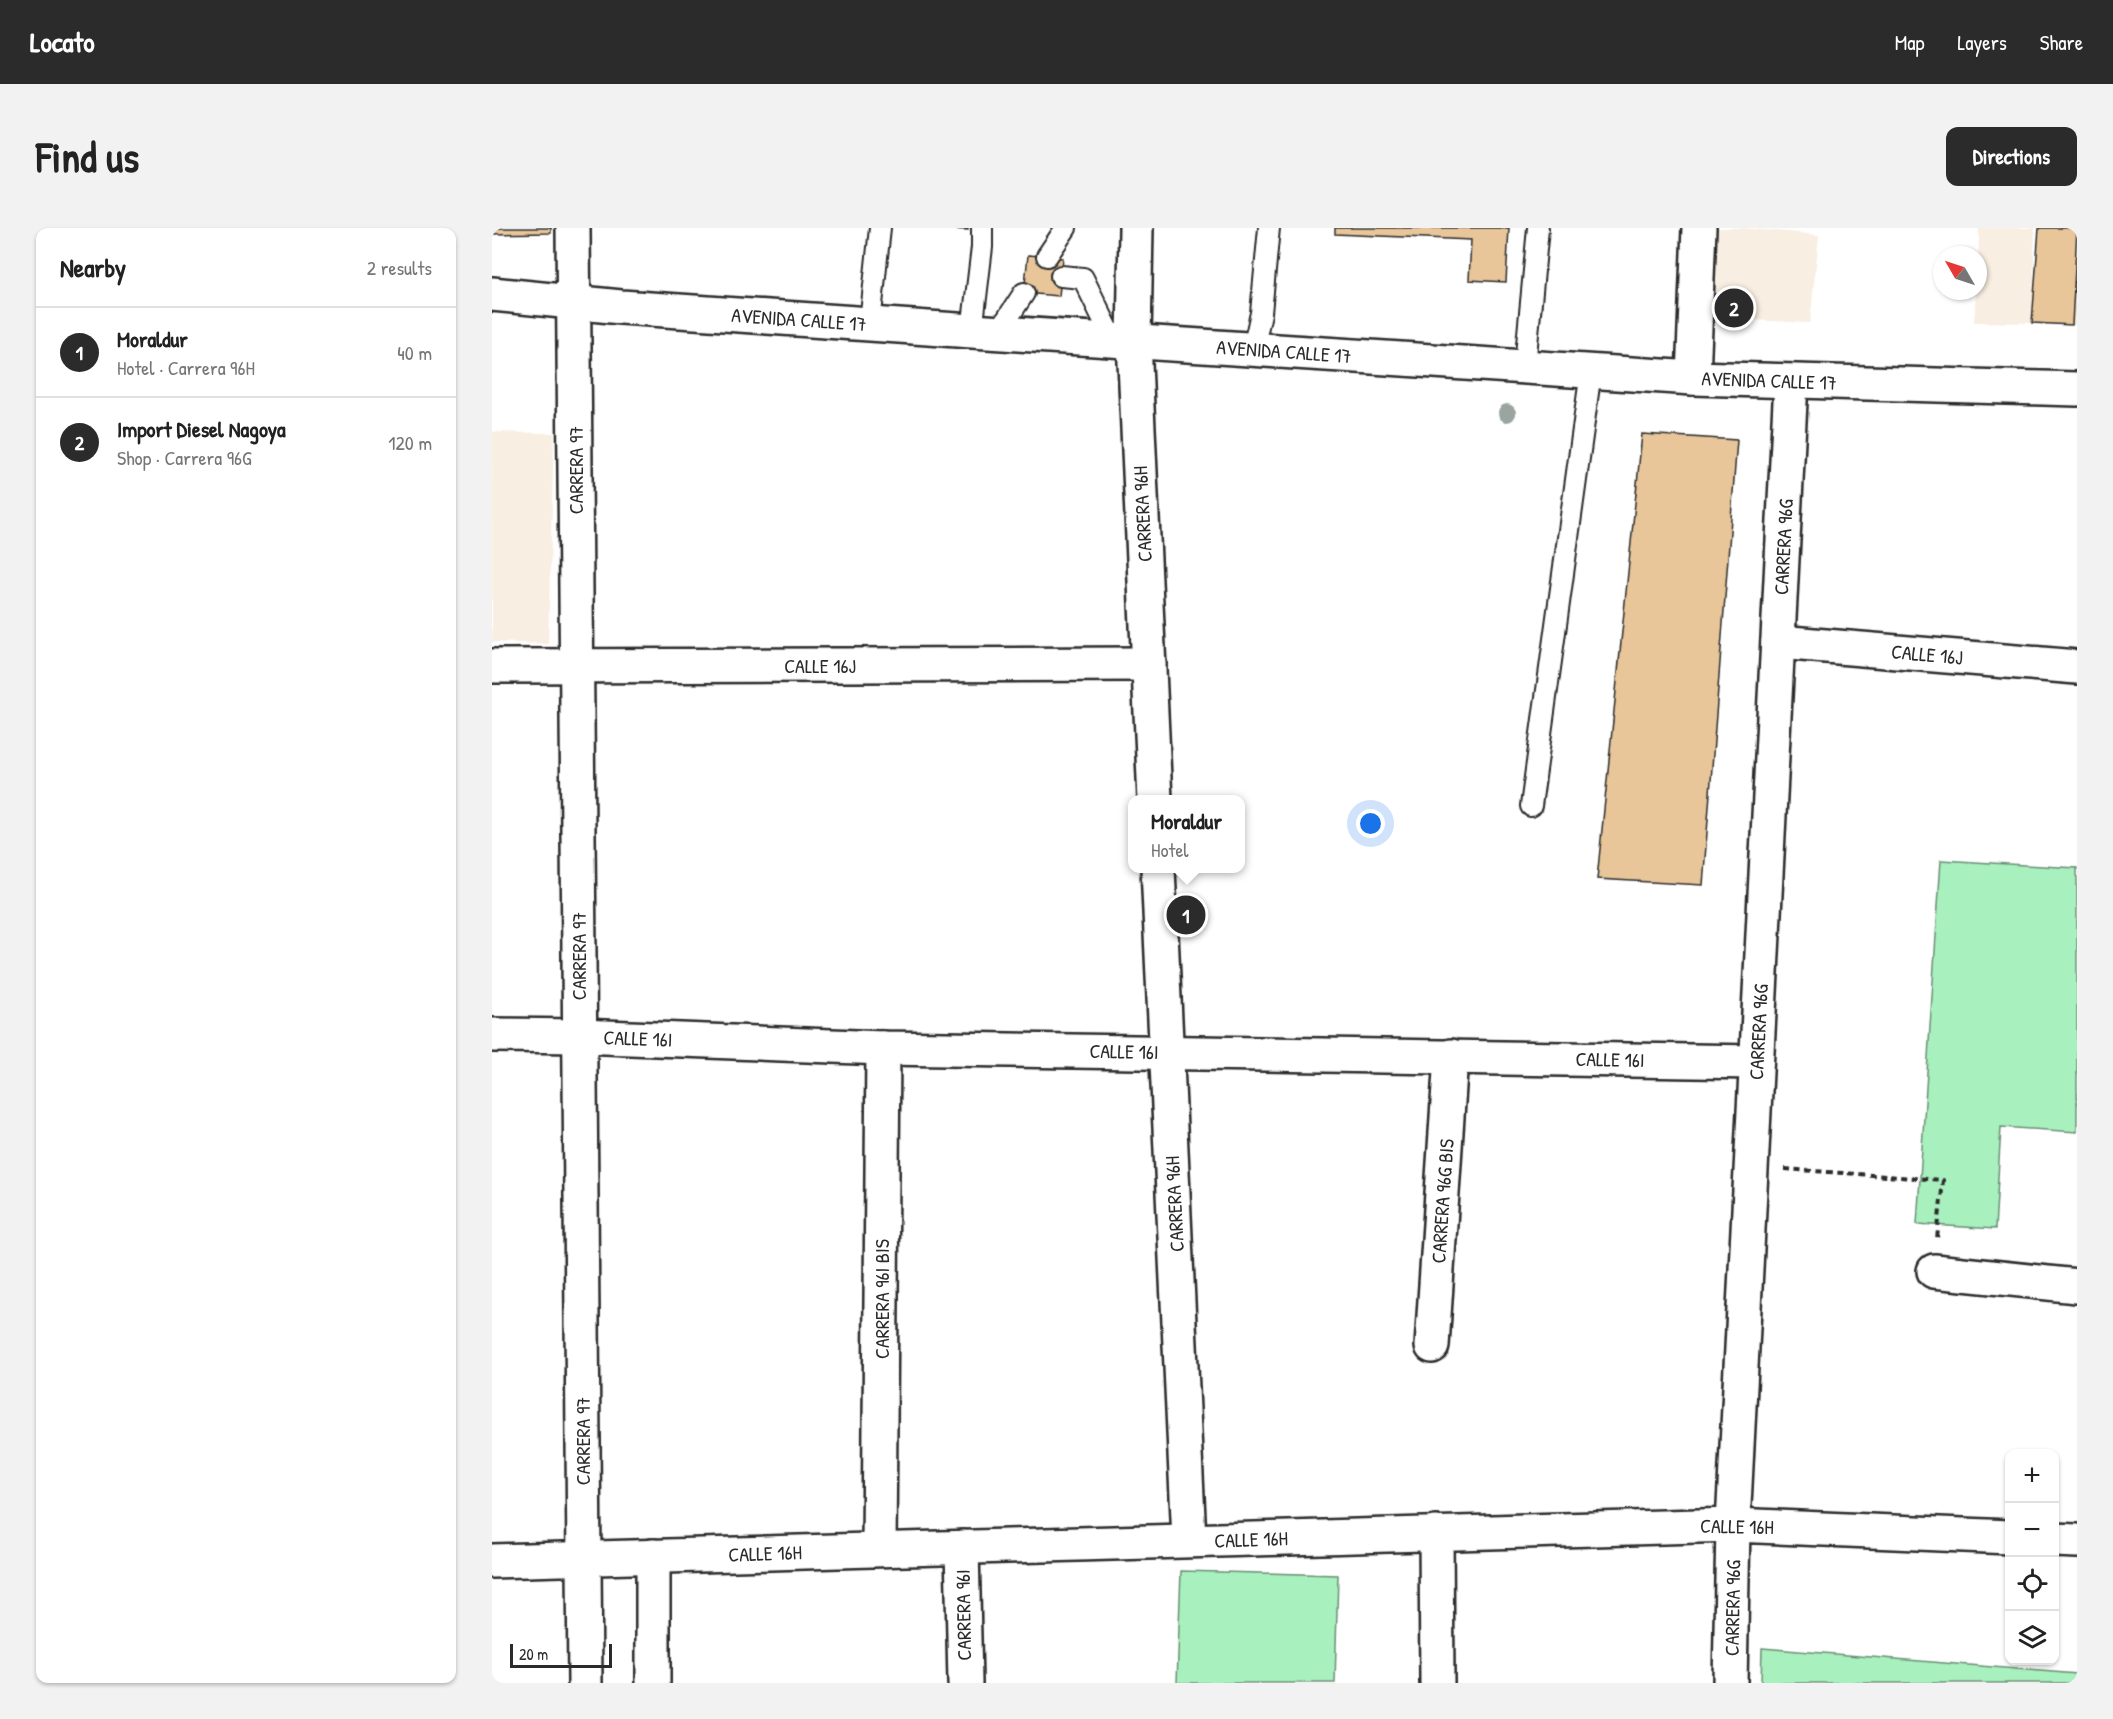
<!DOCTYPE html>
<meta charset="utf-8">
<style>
:root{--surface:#fff;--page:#f2f2f2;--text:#222;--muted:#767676;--line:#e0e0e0;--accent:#2b2b2b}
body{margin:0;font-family:"Patrick Hand",sans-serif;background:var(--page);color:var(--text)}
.controls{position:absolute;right:18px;bottom:18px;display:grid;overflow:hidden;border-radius:12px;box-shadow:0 2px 4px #0004}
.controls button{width:54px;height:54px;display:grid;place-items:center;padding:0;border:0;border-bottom:2px solid var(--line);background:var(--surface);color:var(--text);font:30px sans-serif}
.compass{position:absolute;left:1441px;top:18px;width:54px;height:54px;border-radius:50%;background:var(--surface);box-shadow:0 2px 4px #0004;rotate:309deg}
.scale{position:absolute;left:18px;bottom:15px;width:102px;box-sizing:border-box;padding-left:6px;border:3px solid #2b2b2b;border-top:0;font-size:16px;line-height:21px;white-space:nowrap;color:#2b2b2b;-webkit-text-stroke:4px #fff;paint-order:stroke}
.you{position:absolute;left:879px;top:596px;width:21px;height:21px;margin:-15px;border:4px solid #fff;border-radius:50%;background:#1a73e8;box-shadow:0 0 0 9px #1a73e833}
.badge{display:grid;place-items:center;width:39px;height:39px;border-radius:50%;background:var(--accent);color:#fff;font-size:20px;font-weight:700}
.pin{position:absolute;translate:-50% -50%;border:3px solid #fff;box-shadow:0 2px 6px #0006}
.popup{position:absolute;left:636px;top:567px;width:117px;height:78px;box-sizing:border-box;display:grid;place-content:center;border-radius:12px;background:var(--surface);filter:drop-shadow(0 2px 4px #0005);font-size:20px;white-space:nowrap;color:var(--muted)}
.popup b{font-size:22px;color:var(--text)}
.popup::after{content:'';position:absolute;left:50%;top:100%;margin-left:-12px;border:12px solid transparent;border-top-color:var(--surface)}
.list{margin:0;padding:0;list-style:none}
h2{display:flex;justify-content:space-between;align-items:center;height:78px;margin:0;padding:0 24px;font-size:26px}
h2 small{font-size:20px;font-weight:400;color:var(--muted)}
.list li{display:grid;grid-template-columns:39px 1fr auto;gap:18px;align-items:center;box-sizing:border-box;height:90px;padding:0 24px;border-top:2px solid var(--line)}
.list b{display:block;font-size:22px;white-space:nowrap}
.list p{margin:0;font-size:20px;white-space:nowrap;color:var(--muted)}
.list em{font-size:20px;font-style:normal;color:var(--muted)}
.icon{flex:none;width:33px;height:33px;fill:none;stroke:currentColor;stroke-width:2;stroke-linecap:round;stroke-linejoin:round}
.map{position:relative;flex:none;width:1585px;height:1455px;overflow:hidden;border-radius:12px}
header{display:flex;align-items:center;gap:36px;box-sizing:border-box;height:84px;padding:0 30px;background:var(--accent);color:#fff}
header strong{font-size:28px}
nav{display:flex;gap:33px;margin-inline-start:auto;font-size:21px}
.intro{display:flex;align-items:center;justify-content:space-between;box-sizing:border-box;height:144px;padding:0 36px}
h1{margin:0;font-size:42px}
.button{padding:15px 27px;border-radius:12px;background:var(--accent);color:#fff;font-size:21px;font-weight:700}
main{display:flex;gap:36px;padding:0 36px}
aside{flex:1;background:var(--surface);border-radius:12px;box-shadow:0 2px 4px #0004}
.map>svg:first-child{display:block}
.built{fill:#f8eee1}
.green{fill:#a8f0be;stroke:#6a8e74;stroke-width:1.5}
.building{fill:#e8c69a;stroke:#2b2b2b;stroke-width:1.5}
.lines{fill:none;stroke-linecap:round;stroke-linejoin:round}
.service-casing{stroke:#2b2b2b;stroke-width:24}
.minor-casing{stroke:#2b2b2b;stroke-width:38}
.tertiary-casing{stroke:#2b2b2b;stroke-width:38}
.secondary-casing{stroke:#2b2b2b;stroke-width:38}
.path{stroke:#2b2b2b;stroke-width:4;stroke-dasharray:6 4.5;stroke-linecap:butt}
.service{stroke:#fff;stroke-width:20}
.minor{stroke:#fff;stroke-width:33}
.tertiary{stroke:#fff;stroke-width:33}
.secondary{stroke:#fff;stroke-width:33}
.tree{fill:#9ba59f}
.labels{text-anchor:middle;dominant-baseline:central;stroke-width:4.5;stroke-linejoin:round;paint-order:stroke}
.street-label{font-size:20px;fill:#2b2b2b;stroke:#fff}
</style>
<header>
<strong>Locato</strong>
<nav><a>Map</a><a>Layers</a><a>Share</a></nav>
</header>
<div class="intro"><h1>Find us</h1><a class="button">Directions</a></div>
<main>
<aside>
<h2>Nearby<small>2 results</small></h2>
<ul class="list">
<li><span class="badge">1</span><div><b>Moraldur</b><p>Hotel · Carrera 96H</p></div><em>40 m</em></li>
<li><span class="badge">2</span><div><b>Import Diesel Nagoya</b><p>Shop · Carrera 96G</p></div><em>120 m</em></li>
</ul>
</aside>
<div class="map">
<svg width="1585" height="1455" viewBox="0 0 1585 1455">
<rect width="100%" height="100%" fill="#fff"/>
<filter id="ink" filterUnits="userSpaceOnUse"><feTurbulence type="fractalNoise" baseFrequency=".0167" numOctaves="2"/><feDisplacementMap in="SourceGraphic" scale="12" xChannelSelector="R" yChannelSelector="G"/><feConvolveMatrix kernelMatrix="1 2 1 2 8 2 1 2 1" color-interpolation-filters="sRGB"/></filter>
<g filter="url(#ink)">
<g class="built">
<path d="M1223 0H1251L1327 7 1318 95 1217 90Z"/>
<path d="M1487 0H1543L1540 95 1482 94 1484 63H1486Z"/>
<path d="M1585 24V97H1580Z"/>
<path d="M0 204 62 205 56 416 0 414Z"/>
</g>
<g class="green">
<path d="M1449 632 1585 640V904L1509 899 1503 1001 1425 996Z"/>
<path d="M689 1343 846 1347 843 1455H685Z"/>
<path d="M1270 1420 1585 1446V1455H1269Z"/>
</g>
<g class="building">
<path d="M0 0H59V5L0 6Z"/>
<path d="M439 0H476V2Z"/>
<path d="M843 0H1017L1014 54 977 52 979 12 843 6Z"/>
<path d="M1547 0H1585L1580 97 1540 95Z"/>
<path d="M536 27 571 30 567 68 532 65Z"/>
<path d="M1150 206 1245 212 1211 657 1105 651Z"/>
</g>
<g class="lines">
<g class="service-casing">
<g id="service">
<path d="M555 28 574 0"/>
<path d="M569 48 591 50 621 111"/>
<path d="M378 96 388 0"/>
<path d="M480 103 490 19V0"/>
<path d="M506 105 532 65"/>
<path d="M761 121 769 85 777 0"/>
<path d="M1033 138 1046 0"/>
<path d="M1039 578 1099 143"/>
</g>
</g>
<g class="minor-casing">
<g id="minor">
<path d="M644 0 642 113 663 572"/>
<path d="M1201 150 1207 0"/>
<path d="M1286 414 1585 439"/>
<path d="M0 438 657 436"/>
<path d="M666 640 697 1312"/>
<path d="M1442 1043 1585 1058"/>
<path d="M940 1118 959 828"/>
<path d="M944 1305 945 1455"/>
<path d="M1562 1312 1585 1313"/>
<path d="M470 1319 473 1455"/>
<path d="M387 1321 391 820"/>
<path d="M1238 1455 1241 1297 1518 1309"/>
</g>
</g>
<g class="tertiary-casing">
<g id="tertiary">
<path d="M81 0 93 1455"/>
<path d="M0 807 87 808 391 820 1264 834"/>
<path d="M0 1333 1241 1297 1299 154"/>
<path d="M161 1455V1328"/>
</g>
</g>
<g class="secondary-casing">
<path id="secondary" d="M0 66 129 79 480 103 1201 150 1585 161"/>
</g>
<path class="path" d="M1293 941 1451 952 1445 1011"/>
<use href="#service" class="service"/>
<use href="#minor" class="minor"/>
<use href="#tertiary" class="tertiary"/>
<use href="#secondary" class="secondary"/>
</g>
<circle class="tree" cx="1015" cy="185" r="9"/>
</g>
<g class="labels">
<g class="street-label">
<text transform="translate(307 91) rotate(4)">AVENIDA CALLE 17</text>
<text transform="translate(792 123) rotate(4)">AVENIDA CALLE 17</text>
<text transform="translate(1277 152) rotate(2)">AVENIDA CALLE 17</text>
<text transform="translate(83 242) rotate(-90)">CARRERA 97</text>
<text transform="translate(650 286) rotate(-93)">CARRERA 96H</text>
<text transform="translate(1291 319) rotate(-87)">CARRERA 96G</text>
<text transform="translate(1435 426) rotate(5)">CALLE 16J</text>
<text x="328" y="437">CALLE 16J</text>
<text transform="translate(86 728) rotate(-90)">CARRERA 97</text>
<text transform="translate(1266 804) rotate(-87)">CARRERA 96G</text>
<text transform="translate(146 810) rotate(2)">CALLE 16I</text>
<text transform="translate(632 823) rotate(1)">CALLE 16I</text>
<text transform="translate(1118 831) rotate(1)">CALLE 16I</text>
<text transform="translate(950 973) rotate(-86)">CARRERA 96G BIS</text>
<text transform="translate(682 976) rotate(-93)">CARRERA 96H</text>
<text transform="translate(389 1071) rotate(-90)">CARRERA 96I BIS</text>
<text transform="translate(90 1213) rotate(-90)">CARRERA 97</text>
<text transform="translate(1245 1298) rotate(1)">CALLE 16H</text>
<text transform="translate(759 1311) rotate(-2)">CALLE 16H</text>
<text transform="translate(273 1325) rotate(-2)">CALLE 16H</text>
<text transform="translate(1240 1380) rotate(-89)">CARRERA 96G</text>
<text transform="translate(471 1387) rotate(-91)">CARRERA 96I</text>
</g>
</g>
</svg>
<div class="controls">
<button>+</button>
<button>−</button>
<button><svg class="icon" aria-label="locate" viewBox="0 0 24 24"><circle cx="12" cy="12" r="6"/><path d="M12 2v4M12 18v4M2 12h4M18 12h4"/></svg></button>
<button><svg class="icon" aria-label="layers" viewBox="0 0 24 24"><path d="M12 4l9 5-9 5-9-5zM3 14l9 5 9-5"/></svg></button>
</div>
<svg class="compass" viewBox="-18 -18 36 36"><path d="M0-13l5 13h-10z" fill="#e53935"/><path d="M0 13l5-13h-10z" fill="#767676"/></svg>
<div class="scale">20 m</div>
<div class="you"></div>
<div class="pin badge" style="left:694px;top:687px">1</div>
<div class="popup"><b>Moraldur</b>Hotel</div>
<div class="pin badge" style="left:1242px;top:80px">2</div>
</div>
</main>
